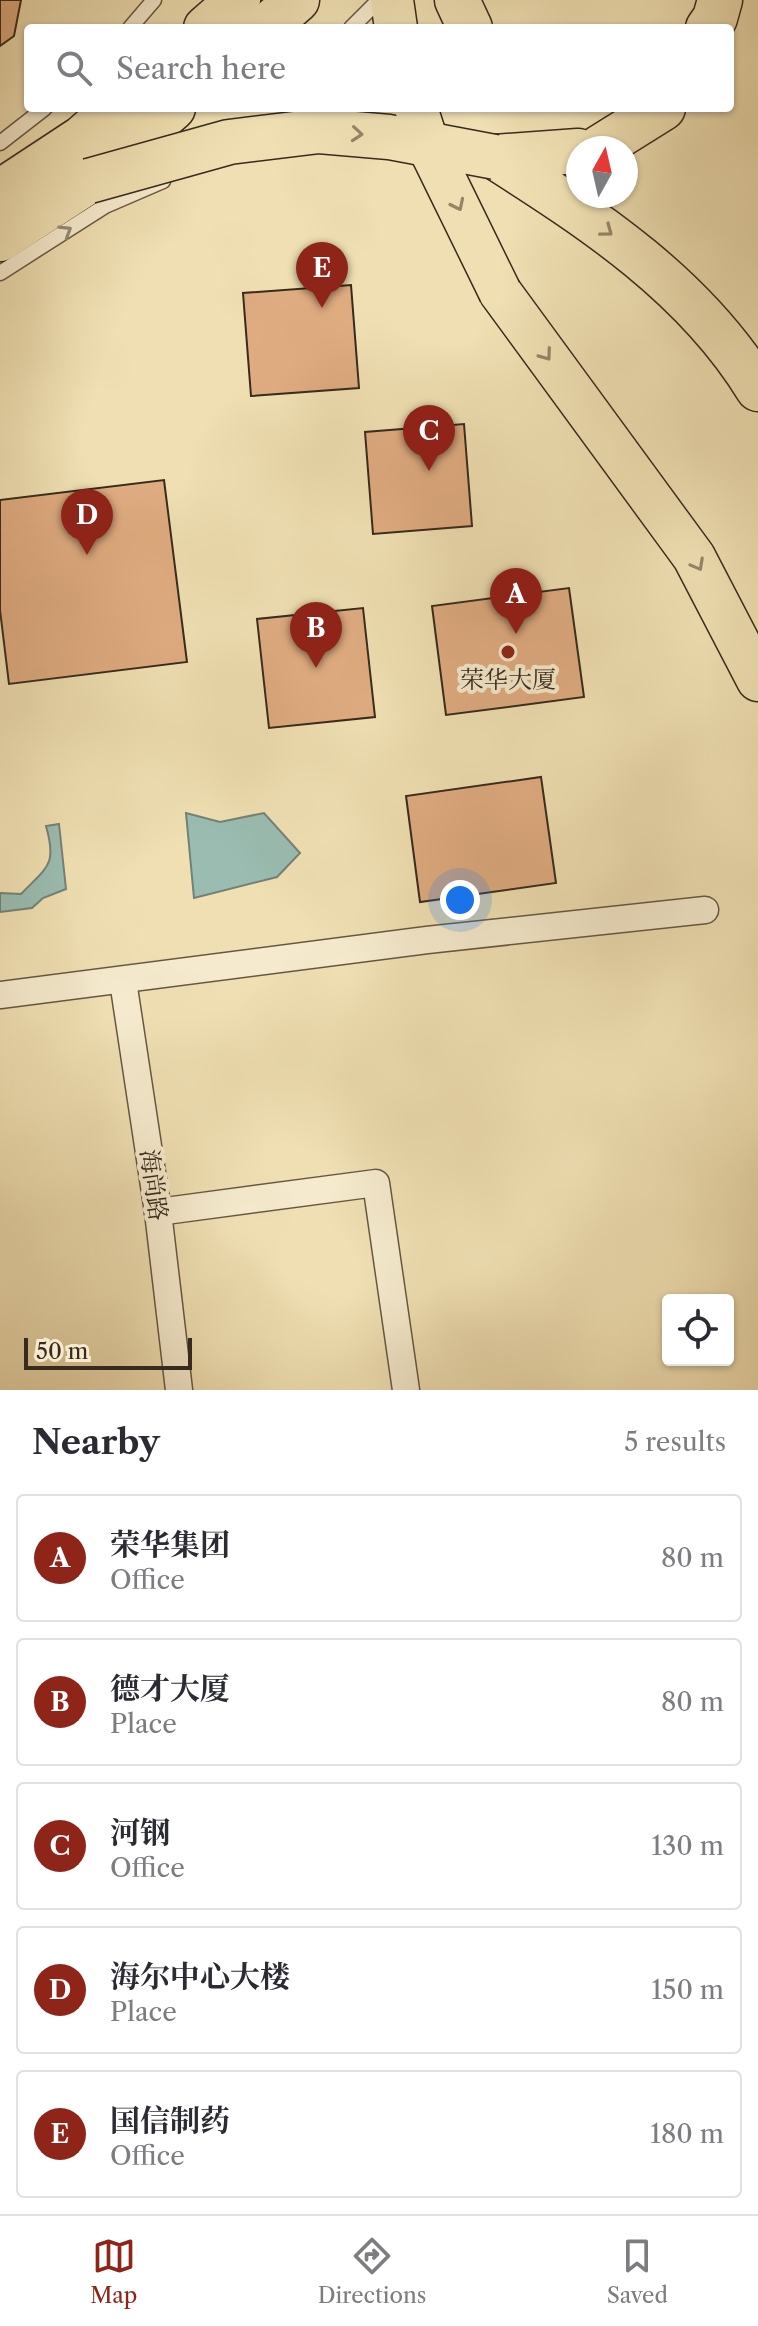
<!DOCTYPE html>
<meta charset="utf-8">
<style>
:root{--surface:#fff;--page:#f2f2f3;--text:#2b2b33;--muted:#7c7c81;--line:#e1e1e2;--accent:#8f2418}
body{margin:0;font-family:"Libre Caslon Text","Noto Serif SC",serif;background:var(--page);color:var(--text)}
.controls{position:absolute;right:24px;bottom:24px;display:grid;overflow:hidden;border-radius:8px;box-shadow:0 2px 6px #0004}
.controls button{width:72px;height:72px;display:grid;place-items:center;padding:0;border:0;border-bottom:2px solid var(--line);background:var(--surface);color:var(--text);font:40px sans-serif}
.compass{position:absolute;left:566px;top:136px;width:72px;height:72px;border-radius:50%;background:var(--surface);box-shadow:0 2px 6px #0004;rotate:8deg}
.scale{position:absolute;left:24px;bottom:20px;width:168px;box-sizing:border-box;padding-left:8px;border:4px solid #382a1e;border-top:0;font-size:22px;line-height:28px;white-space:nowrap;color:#382a1e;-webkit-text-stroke:6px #f5eacd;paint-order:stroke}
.you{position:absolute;left:460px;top:900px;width:28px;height:28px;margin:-20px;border:6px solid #fff;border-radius:50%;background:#1a73e8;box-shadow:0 0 0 12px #1a73e833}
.badge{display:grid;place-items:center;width:52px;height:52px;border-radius:50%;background:var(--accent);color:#fff;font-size:26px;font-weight:700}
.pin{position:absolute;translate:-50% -66px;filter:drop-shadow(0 2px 4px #0008)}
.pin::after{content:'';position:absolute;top:42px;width:28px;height:24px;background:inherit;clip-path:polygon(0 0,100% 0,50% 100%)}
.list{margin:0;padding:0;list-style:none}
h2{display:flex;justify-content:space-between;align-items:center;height:104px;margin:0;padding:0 32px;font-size:34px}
h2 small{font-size:26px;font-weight:400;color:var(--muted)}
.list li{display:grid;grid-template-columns:52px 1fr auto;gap:24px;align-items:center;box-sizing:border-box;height:128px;margin:0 16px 16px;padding:0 16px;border:2px solid var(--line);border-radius:8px}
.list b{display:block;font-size:30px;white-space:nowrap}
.list p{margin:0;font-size:26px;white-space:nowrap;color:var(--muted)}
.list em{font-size:26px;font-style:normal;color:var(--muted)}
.icon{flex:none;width:44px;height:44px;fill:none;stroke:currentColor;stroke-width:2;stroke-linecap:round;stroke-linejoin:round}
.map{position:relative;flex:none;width:758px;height:1390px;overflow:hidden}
.search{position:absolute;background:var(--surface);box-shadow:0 2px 6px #0004;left:24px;right:24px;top:24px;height:88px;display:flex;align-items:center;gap:20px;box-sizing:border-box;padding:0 28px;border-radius:8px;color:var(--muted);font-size:30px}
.sheet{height:824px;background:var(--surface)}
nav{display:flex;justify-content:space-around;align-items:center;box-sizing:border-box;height:112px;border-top:2px solid var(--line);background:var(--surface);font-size:22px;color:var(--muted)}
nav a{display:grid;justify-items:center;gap:4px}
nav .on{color:var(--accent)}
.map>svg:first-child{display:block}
.water{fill:#9abcb1;stroke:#738276;stroke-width:2}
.building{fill:#dfab80;stroke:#382a1e;stroke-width:2}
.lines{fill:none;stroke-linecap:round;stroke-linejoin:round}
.service-casing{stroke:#665743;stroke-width:17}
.minor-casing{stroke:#665743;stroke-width:29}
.primary-casing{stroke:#382a1e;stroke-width:45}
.trunk-casing{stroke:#382a1e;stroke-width:47}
.service{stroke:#f5eacd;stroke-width:14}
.minor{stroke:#f5eacd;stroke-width:26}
.primary{stroke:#efdfb2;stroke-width:42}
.trunk{stroke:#efdfb2;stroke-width:44}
.primary-bridge-casing{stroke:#382a1e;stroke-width:45;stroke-linecap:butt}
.trunk-bridge-casing{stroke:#382a1e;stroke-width:47;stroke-linecap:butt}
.primary-bridge{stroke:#efdfb2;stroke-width:42}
.trunk-bridge{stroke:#efdfb2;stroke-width:44}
.oneway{stroke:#948468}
.oneway2{stroke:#968a76}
.poi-dot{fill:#8f2418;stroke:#f5eacd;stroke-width:3}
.labels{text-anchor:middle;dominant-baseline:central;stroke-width:8;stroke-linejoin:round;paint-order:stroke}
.poi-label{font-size:24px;fill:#382a1e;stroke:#f5eacd}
.street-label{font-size:24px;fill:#382a1e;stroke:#f5eacd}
</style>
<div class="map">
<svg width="758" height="1390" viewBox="0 0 758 1390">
<rect width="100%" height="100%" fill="#efdfb2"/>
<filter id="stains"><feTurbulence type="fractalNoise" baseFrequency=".0025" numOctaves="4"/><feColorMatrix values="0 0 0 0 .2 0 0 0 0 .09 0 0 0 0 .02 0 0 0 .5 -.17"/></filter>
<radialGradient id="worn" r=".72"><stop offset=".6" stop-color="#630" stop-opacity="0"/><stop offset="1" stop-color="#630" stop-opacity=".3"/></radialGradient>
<g class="water">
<path d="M186 813 220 822 264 813 300 853 277 877 194 898Z"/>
<path d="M59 824 66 889 43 898 32 908 0 912V893L21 894C48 866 57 865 46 826Z"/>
</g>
<g class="building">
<path d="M0 0H21L14 36 0 46Z"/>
<path d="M351 285 359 388 251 396 243 293Z"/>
<path d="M464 424 472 526 373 534 365 432Z"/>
<path d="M164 480 187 662 9 684 0 610V500Z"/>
<path d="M569 588 584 697 446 715 432 606Z"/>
<path d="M363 608 375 717 269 728 257 619Z"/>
<path d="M541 777 556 883 420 902 406 796Z"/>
</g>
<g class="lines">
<g class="service-casing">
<g id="service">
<path d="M130 28 154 0"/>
<path d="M351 28 379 0"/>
<path d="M0 143 45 108"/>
<path d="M0 273 105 206 163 181"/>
</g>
</g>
<g class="minor-casing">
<g id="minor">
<path d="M123 981 158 1212 179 1390"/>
<path d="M0 995 427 940 705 910"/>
<path d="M158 1212 376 1183 406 1390"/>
</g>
</g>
<g class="primary-casing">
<g id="primary">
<path d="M392 0 396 28"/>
<path d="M500 292 694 557 758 680"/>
</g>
</g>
<g class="trunk-casing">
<g id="trunk">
<path d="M457 0 470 28"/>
<path d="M206 28 238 0"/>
<path d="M265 28 297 0"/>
<path d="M708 28 715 18 720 0"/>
<path d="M599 148 663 108"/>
<path d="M495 157C594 220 695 286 758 389"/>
<path d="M495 157 578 151"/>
<path d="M0 192 82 138 116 108"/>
<path d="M0 239 89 181 173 108"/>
</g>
</g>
<use href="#service" class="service"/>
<use href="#minor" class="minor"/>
<use href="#primary" class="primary"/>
<use href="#trunk" class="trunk"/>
<g class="primary-bridge-casing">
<path id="primary-bridge" d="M416 108 428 145 500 292"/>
</g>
<g class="trunk-bridge-casing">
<path id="trunk-bridge" d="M89 181 229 142 319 131 389 137 495 157"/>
</g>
<use href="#primary-bridge" class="primary-bridge"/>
<use href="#trunk-bridge" class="trunk-bridge"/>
</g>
<defs><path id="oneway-chevron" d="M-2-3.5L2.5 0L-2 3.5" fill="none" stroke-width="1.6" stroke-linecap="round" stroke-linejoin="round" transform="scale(2)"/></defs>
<g class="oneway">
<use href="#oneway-chevron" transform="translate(357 134) rotate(5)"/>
<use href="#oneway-chevron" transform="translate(458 205) rotate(64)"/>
<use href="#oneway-chevron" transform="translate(607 231) rotate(37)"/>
<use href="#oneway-chevron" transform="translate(546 355) rotate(54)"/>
<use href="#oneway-chevron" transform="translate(698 565) rotate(61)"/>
</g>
<use class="oneway2" href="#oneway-chevron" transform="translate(66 231) rotate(-32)"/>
<circle class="poi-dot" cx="508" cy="652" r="8"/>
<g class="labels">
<g class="poi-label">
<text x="508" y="679">荣华大厦</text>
</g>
<g class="street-label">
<text transform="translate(154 1185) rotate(82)">海尚路</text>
</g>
</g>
<rect width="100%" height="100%" filter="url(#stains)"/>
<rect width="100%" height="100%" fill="url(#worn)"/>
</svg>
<div class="controls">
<button><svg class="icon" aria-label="locate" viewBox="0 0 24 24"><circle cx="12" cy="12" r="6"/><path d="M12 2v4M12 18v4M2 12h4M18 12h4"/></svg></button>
</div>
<svg class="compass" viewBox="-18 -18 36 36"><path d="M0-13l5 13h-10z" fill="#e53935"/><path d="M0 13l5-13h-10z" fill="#7c7c81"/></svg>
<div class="scale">50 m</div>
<div class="you"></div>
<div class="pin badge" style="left:516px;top:634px">A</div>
<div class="pin badge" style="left:316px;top:668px">B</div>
<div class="pin badge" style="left:429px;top:471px">C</div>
<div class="pin badge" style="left:87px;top:555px">D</div>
<div class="pin badge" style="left:322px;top:308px">E</div>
<div class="search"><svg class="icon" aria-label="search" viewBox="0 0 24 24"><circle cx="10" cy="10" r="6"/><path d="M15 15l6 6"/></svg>Search here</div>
</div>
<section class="sheet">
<h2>Nearby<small>5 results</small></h2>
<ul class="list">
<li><span class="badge">A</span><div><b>荣华集团</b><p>Office</p></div><em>80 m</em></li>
<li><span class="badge">B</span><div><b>德才大厦</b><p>Place</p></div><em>80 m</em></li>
<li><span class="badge">C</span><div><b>河钢</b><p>Office</p></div><em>130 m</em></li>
<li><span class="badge">D</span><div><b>海尔中心大楼</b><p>Place</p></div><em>150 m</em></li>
<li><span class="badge">E</span><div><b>国信制药</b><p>Office</p></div><em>180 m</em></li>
</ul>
</section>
<nav>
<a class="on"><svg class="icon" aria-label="map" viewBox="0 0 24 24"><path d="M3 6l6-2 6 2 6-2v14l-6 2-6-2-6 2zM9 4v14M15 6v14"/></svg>Map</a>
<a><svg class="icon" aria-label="directions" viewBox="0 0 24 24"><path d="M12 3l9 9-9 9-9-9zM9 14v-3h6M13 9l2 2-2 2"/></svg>Directions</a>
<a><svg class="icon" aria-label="saved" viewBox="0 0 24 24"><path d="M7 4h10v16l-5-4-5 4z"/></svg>Saved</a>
</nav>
